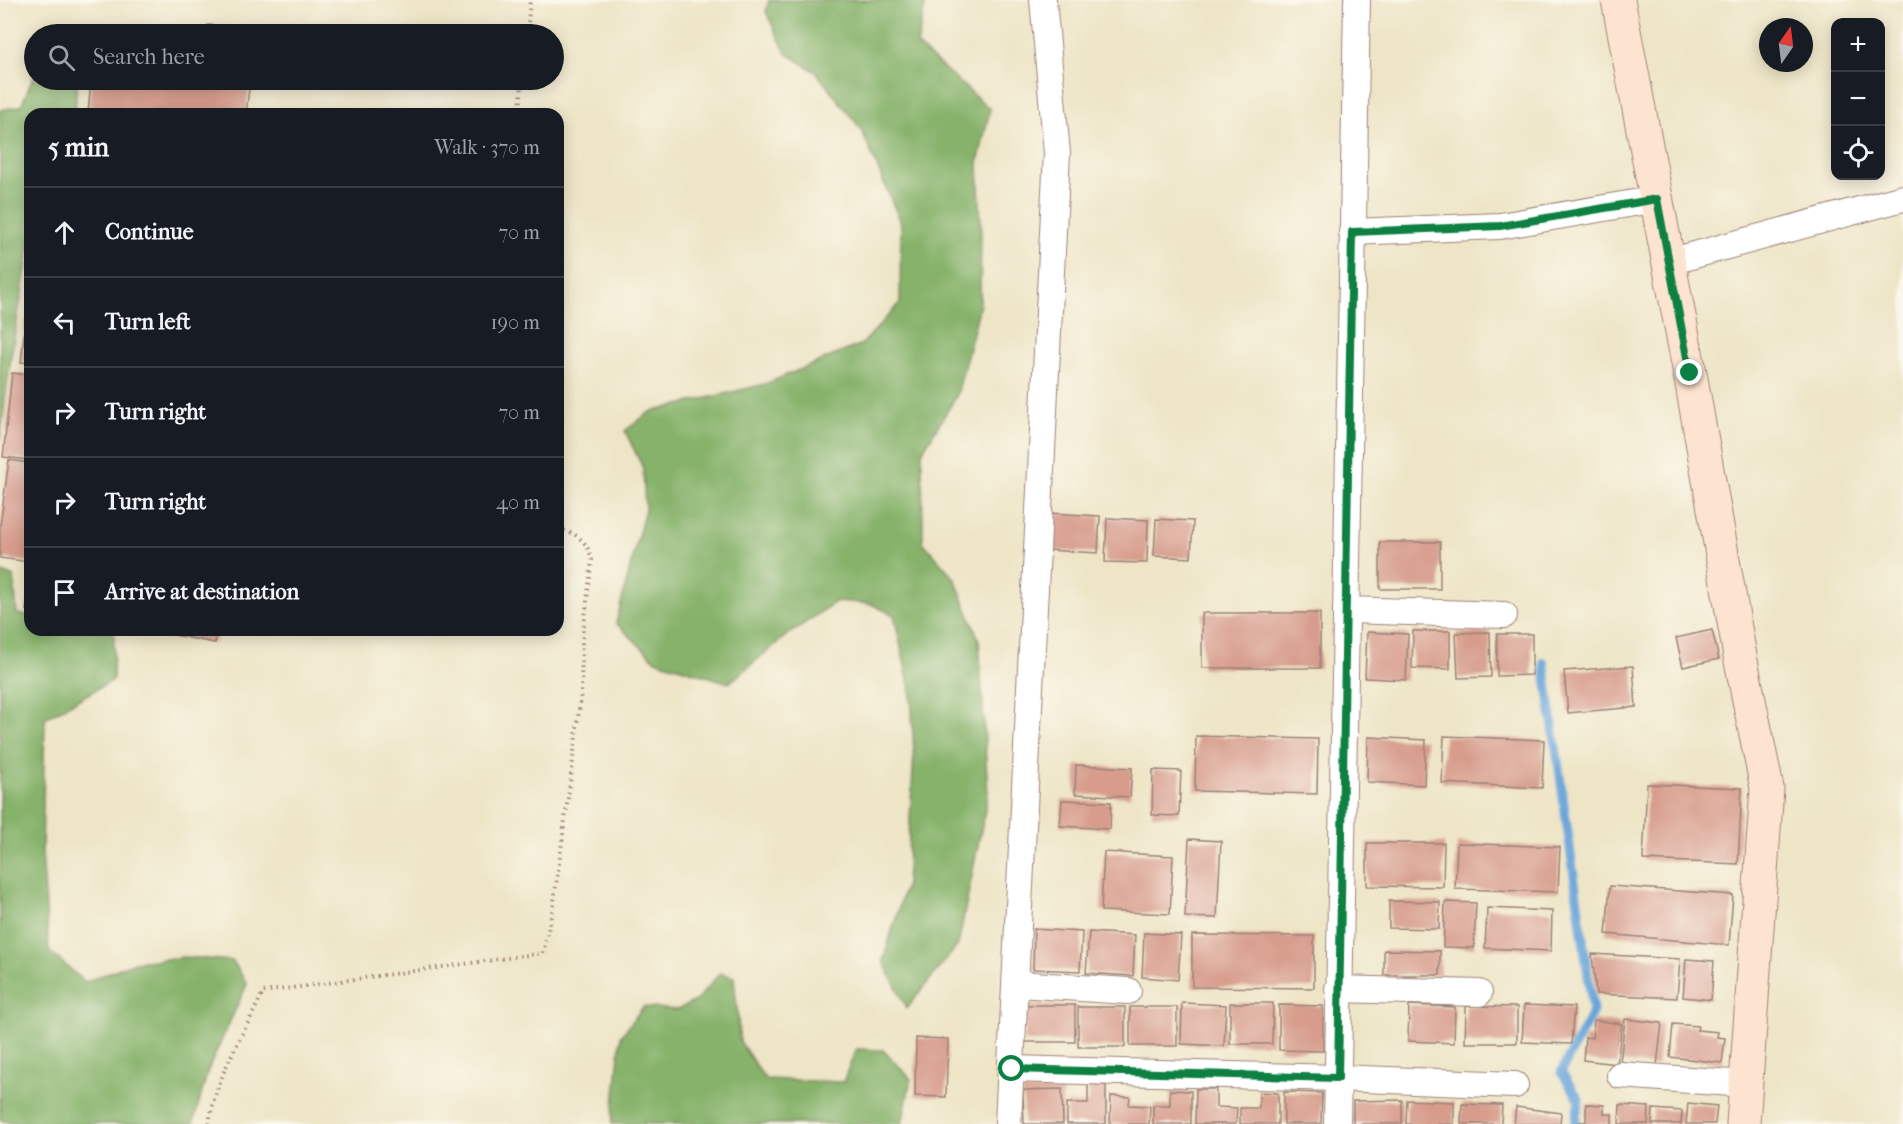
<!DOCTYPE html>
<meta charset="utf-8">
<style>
:root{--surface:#171b24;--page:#20242c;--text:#f1f3f6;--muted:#9ea1a6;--line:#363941}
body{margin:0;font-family:"IM FELL French Canon",serif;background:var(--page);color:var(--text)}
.controls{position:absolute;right:18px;top:18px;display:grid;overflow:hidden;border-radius:12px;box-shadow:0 3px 15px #0003}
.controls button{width:54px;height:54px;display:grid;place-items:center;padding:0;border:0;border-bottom:2px solid var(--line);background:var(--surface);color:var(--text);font:30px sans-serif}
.compass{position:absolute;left:1759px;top:18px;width:54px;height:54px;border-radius:50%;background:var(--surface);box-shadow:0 3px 15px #0003;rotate:14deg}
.stop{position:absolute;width:18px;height:18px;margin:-14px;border:4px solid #0b8043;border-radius:50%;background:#fff}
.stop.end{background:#0b8043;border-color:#fff;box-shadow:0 2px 6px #0008}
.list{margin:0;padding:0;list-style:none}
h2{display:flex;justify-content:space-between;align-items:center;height:78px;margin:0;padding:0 24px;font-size:26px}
h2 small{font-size:20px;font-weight:400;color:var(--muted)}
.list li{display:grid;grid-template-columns:39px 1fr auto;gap:18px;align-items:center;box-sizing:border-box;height:90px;padding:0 24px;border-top:2px solid var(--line)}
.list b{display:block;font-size:22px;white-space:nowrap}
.list em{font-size:20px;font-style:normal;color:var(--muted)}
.icon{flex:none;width:33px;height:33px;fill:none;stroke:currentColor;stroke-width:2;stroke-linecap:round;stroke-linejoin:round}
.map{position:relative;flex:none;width:1903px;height:1124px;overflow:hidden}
.search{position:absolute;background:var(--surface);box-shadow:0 3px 15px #0003;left:24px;top:24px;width:540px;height:66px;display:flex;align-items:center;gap:15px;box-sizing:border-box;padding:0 21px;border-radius:33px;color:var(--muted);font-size:22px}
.panel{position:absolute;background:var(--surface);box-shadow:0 3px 15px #0003;left:24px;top:108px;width:540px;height:528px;border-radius:18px}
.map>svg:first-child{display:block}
.forest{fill:#86b26a;stroke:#68684a;stroke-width:1.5}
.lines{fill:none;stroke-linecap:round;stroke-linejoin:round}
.stream{stroke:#69a5da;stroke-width:9}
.building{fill:#d79c8c}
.street-casing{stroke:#9c8278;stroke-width:28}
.secondary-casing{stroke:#9c8278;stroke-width:35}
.path{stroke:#9c8278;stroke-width:4;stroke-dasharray:1.5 4.5;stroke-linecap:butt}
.street{stroke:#fff;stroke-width:26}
.secondary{stroke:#fde4d0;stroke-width:33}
.route{stroke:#0b8043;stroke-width:8}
</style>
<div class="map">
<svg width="1903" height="1124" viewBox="0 0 1903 1124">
<rect width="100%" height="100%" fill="#fbf7ec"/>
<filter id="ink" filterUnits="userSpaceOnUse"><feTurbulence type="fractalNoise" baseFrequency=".0167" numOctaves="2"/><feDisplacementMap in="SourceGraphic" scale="12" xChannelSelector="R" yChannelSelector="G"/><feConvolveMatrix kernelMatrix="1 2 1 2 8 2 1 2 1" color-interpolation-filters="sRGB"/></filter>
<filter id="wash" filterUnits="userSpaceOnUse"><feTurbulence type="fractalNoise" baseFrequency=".008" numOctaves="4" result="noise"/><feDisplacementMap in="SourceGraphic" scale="24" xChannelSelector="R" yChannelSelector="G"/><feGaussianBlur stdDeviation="1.35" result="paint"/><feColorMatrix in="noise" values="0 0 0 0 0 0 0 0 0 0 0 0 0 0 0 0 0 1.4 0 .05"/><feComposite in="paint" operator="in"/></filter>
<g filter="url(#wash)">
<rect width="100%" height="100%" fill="#eee5c6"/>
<g class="forest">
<path d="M769 0H926L917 45 990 109 978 163 981 227 980 305 957 395 922 452 923 542 955 579 979 640 988 795 958 945 907 1008 883 961 906 884 914 754 911 694 894 615 871 604 837 601 782 639 729 683 655 660 616 623 645 509 643 468 625 431 650 412 765 384 862 344 900 303 901 223 861 129 816 72 786 53 766 12Z"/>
<path d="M34 75V80H77L75 114H30V246L11 356 0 443V110L21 106Z"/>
<path d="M0 571 14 577 17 614 30 616V630H104L114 632 113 680 45 718 42 852 49 951 85 982 135 962 185 957 233 961 247 984 208 1070 193 1124H24L0 1120Z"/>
<path d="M720 973 734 977 740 1042 765 1079 843 1082 856 1049 883 1050 911 1079 902 1124H612L621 1036 643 1007 677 1010 697 1000Z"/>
</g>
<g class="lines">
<path class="stream" d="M1544 662 1593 1011 1561 1072 1579 1099 1575 1124"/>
</g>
<g id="blocks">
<g class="building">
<path d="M208 25 255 30 254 34H207Z"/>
<path d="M91 80H250L246 114H88Z"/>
<path d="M26 318 30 319V363L21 362Z"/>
<path d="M12 373 30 375V460L3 457Z"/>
<path d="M9 460 30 463V562L0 558V526Z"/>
<path d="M1049 513 1100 516 1098 553 1046 550Z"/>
<path d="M1107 518 1148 520 1147 563 1105 562Z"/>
<path d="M1156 519 1193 521 1191 558 1154 556Z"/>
<rect x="1380" y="542" width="60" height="47"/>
<path d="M29 596H30V611L26 610Z"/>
<rect x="1202" y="613" width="118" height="55"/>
<path d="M149 630H217L215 643Z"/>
<path d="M1712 630 1719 659 1683 667 1676 638Z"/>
<path d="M1413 631H1450V669L1412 668Z"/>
<path d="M1367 632 1408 634 1406 680 1365 678Z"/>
<path d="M1490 632 1491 677 1458 678 1456 633Z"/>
<path d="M1497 634H1532V675L1497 676Z"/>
<path d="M1633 666 1636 707 1568 713 1564 671Z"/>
<path d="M1196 736 1318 739 1317 794 1195 791Z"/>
<path d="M1444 736 1544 740 1542 788 1442 783Z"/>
<path d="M1368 737 1426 740 1424 785 1367 782Z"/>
<path d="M1076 765 1132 768 1130 797 1075 794Z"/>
<path d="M1153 770 1181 771 1179 816 1152 815Z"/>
<path d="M1647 784 1742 788 1738 864 1643 860Z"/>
<path d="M1062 800 1111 802 1110 829 1060 826Z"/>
<path d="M1189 839 1221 841 1217 918 1185 917Z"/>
<path d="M1367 843H1444L1443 887 1367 886Z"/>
<path d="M1457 843 1560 847 1558 892 1455 889Z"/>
<path d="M1104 852 1173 856 1170 914 1101 911Z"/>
<path d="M1610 886 1733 895 1729 945 1606 934Z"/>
<path d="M1389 901 1440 902 1439 929 1389 928Z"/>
<path d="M1445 902 1476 903 1474 948 1443 947Z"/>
<path d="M1487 908 1552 911 1551 951 1485 948Z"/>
<path d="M1034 929 1082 932 1080 971 1033 969Z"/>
<path d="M1089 932 1135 935 1133 976 1086 973Z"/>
<path d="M1144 933 1181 935 1178 980 1142 977Z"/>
<path d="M1192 935 1314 936V988L1192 987Z"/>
<path d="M1384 950 1440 951V975H1384Z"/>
<path d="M1592 954 1680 959 1677 998 1596 994Z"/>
<path d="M1686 959 1714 961 1711 1000 1683 997Z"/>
<path d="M1182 1003 1226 1005 1224 1046 1181 1044Z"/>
<path d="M1230 1003H1273L1272 1044H1230Z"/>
<rect x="1025" y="1005" width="50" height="37"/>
<path d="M1279 1005 1323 1006V1051L1279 1050Z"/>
<path d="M1409 1005 1455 1007 1454 1043 1408 1041Z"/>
<path d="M1524 1005 1574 1007 1571 1044 1522 1042Z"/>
<path d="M1466 1006 1517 1007V1043H1465Z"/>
<rect x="1078" y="1007" width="47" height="40"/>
<rect x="1130" y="1007" width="47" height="39"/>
<path d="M1625 1019 1662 1023 1657 1066 1620 1062Z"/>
<path d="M1594 1020 1622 1024 1617 1064 1583 1060 1585 1037 1592 1038Z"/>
<path d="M1673 1024 1698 1026 1697 1030 1718 1032 1717 1037 1725 1038 1722 1063 1670 1057Z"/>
<path d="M916 1038 948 1039 946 1097 915 1096Z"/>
<path d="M1088 1084 1106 1085V1124H1067V1103H1088Z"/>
<path d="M1062 1089 1063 1124H1024L1023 1090Z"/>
<path d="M1196 1089H1216V1107L1237 1108 1236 1124H1195Z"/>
<path d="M1170 1090 1191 1091V1124H1153V1105H1170Z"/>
<path d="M1259 1092 1278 1093V1124H1240V1108H1259Z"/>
<path d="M1284 1092 1322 1093 1321 1124H1284Z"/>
<path d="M1111 1096 1130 1097 1129 1105 1150 1106 1149 1124H1110Z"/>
<path d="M1402 1100V1124H1353V1101Z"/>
<path d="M1407 1100 1454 1102V1124H1406Z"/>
<path d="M1688 1103 1717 1106 1715 1124H1686Z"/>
<path d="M1462 1104 1502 1105 1501 1124H1461Z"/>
<path d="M1586 1104 1604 1105V1114H1612V1124H1580V1122H1586Z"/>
<path d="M1620 1105 1649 1107 1648 1124H1619Z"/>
<path d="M1516 1107 1561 1113 1560 1124H1514Z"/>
<path d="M1653 1109 1682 1111 1681 1124H1652Z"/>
</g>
</g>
</g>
<g filter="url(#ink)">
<use href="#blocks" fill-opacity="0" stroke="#9c8278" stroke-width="1.5"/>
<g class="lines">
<g class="street-casing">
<g id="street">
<path d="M1352 232 1500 226 1657 199"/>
<path d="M1669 262 1903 198"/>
<path d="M1346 610 1504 615"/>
<path d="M1017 984 1128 991"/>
<path d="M1338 989 1479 993"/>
<path d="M1012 1069 1338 1078 1515 1085"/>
<path d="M1620 1075 1746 1084"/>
<path d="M1008 1124 1057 153 1043 0"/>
<path d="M1337 1124 1357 0"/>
</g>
</g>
<g class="secondary-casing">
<path id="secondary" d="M1618 0 1690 373 1740 656 1767 788 1743 1124"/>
</g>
<g class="path">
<path d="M527 34 530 0"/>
<path d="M520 114 522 80"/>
<path d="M209 1124C216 1074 243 1037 263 992L543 953 553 908 572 768 581 694 582 642 592 560C588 542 576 532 558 529"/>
</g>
<use href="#street" class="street"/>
<use href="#secondary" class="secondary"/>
</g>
</g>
<g class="lines" filter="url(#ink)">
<path class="route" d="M1012 1069 1338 1078 1352 232 1500 226 1657 199 1690 373"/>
</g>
</svg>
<div class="controls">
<button>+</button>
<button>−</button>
<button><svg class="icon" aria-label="locate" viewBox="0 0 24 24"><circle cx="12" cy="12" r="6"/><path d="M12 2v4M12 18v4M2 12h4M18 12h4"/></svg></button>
</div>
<svg class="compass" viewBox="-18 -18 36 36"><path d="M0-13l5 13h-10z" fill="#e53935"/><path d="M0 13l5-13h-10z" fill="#9ea1a6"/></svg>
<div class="stop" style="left:1012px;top:1069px"></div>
<div class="stop end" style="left:1690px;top:373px"></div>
<div class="search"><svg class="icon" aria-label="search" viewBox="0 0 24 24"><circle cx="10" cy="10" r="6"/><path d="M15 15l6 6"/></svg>Search here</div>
<section class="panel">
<h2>5 min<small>Walk · 370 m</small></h2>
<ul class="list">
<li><svg class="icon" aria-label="ahead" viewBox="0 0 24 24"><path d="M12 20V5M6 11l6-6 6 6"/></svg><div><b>Continue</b></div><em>70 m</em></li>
<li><svg class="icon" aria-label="left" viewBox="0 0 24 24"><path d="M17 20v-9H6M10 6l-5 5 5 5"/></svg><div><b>Turn left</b></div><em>190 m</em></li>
<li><svg class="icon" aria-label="right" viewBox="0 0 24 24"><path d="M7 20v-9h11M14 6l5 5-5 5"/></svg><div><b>Turn right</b></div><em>70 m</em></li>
<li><svg class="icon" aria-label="right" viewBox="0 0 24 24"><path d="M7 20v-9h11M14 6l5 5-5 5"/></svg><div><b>Turn right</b></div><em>40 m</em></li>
<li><svg class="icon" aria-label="arrive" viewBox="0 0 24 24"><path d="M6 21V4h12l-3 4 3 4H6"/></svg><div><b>Arrive at destination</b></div></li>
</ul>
</section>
</div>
